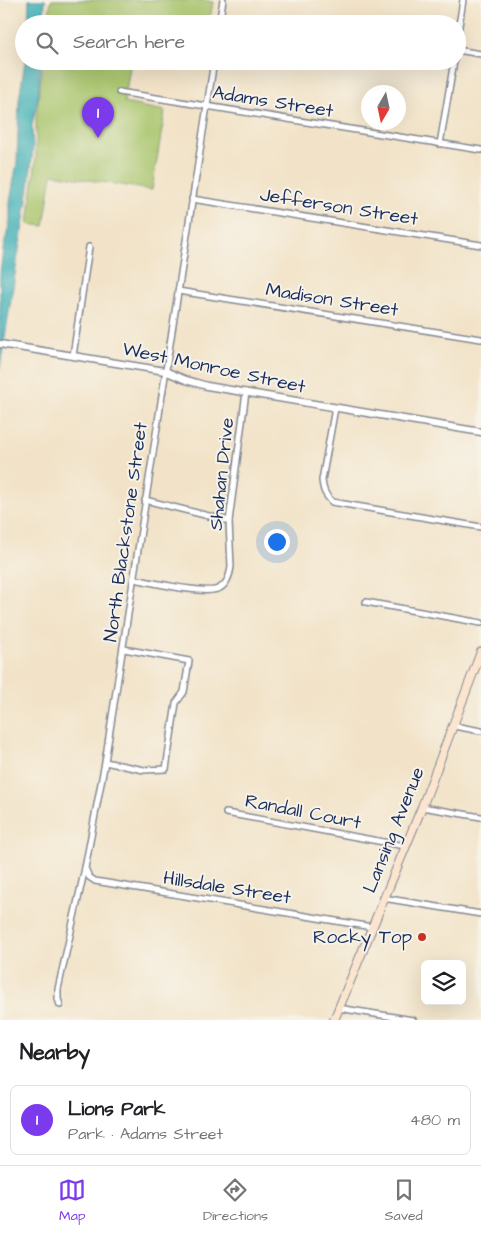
<!DOCTYPE html>
<meta charset="utf-8">
<style>
:root{--surface:#fff;--page:#f2f2f2;--text:#202124;--muted:#757577;--line:#e0e0e0;--accent:#7c3aed}
body{margin:0;font-family:"Architects Daughter",sans-serif;background:var(--page);color:var(--text)}
.controls{position:absolute;right:15px;bottom:15px;display:grid;overflow:hidden;border-radius:8px;box-shadow:0 5px 20px #0002}
.controls button{width:45px;height:45px;display:grid;place-items:center;padding:0;border:0;border-bottom:1px solid var(--line);background:var(--surface);color:var(--text);font:25px sans-serif}
.compass{position:absolute;left:361px;top:85px;width:45px;height:45px;border-radius:50%;background:var(--surface);box-shadow:0 5px 20px #0002;rotate:189deg}
.you{position:absolute;left:276px;top:541px;width:18px;height:18px;margin:-12px;border:4px solid #fff;border-radius:50%;background:#1a73e8;box-shadow:0 0 0 8px #1a73e833}
.badge{display:grid;place-items:center;width:32px;height:32px;border-radius:50%;background:var(--accent);color:#fff;font-size:16px;font-weight:700}
.pin{position:absolute;translate:-50% -41px;filter:drop-shadow(0 1px 2px #0008)}
.pin::after{content:'';position:absolute;top:26px;width:18px;height:15px;background:inherit;clip-path:polygon(0 0,100% 0,50% 100%)}
.list{margin:0;padding:0;list-style:none}
h2{display:flex;justify-content:space-between;align-items:center;height:65px;margin:0;padding:0 20px;font-size:21px}
h2 small{font-size:16px;font-weight:400;color:var(--muted)}
.list li{display:grid;grid-template-columns:32px 1fr auto;gap:15px;align-items:center;box-sizing:border-box;height:70px;margin:0 10px 10px;padding:0 10px;border:1px solid var(--line);border-radius:8px}
.list b{display:block;font-size:19px;white-space:nowrap}
.list p{margin:0;font-size:16px;white-space:nowrap;color:var(--muted)}
.list em{font-size:16px;font-style:normal;color:var(--muted)}
.icon{flex:none;width:28px;height:28px;fill:none;stroke:currentColor;stroke-width:2;stroke-linecap:round;stroke-linejoin:round}
.map{position:relative;flex:none;width:481px;height:1020px;overflow:hidden}
.search{position:absolute;background:var(--surface);box-shadow:0 5px 20px #0002;left:15px;right:15px;top:15px;height:55px;display:flex;align-items:center;gap:12px;box-sizing:border-box;padding:0 18px;border-radius:28px;color:var(--muted);font-size:19px}
.sheet{height:145px;background:var(--surface)}
nav{display:flex;justify-content:space-around;align-items:center;box-sizing:border-box;height:70px;border-top:1px solid var(--line);background:var(--surface);font-size:14px;color:var(--muted)}
nav a{display:grid;justify-items:center;gap:2px}
nav .on{color:var(--accent)}
.map>svg:first-child{display:block}
.green{fill:#a8c56c;stroke:#627a65}
.water{fill:#40b1b7;stroke:#2e708a}
.lines{fill:none;stroke-linecap:round;stroke-linejoin:round}
.minor-casing{stroke:#868993;stroke-width:8}
.tertiary-casing{stroke:#868993;stroke-width:9}
.secondary-casing{stroke:#868993;stroke-width:10}
.minor{stroke:#fff;stroke-width:5}
.tertiary{stroke:#fff;stroke-width:6}
.secondary{stroke:#fce5cf;stroke-width:8}
.poi-dot{fill:#c8321e;stroke:#f7f3e8;stroke-width:2}
.labels{text-anchor:middle;dominant-baseline:central;stroke-width:4;stroke-linejoin:round;paint-order:stroke}
.street-label{font-size:19px;fill:#1b2f5e;stroke:#f7f3e8}
.poi-label{font-size:19px;fill:#1b2f5e;stroke:#f7f3e8;text-anchor:end}
</style>
<div class="map">
<svg width="481" height="1020" viewBox="0 0 481 1020">
<rect width="100%" height="100%" fill="#f7f3e8"/>
<filter id="ink" filterUnits="userSpaceOnUse"><feTurbulence type="fractalNoise" baseFrequency=".02" numOctaves="2"/><feDisplacementMap in="SourceGraphic" scale="10" xChannelSelector="R" yChannelSelector="G"/><feConvolveMatrix kernelMatrix="1 2 1 2 8 2 1 2 1" color-interpolation-filters="sRGB"/></filter>
<filter id="wash" filterUnits="userSpaceOnUse"><feTurbulence type="fractalNoise" baseFrequency=".0096" numOctaves="4" result="noise"/><feDisplacementMap in="SourceGraphic" scale="20" xChannelSelector="R" yChannelSelector="G"/><feGaussianBlur stdDeviation="1.12" result="paint"/><feColorMatrix in="noise" values="0 0 0 0 0 0 0 0 0 0 0 0 0 0 0 0 0 1.4 0 .05"/><feComposite in="paint" operator="in"/></filter>
<g filter="url(#wash)">
<rect width="100%" height="100%" fill="#f2e3c8"/>
<g class="green">
<path d="M51 0H203L213 2 209 24H48Z"/>
<path d="M43 61H131L124 103 165 111 152 190 52 174 44 226 28 224 36 158V117Z"/>
</g>
<g class="water">
<path d="M29 0H45L44 24H28Z"/>
<path d="M25 61H41L38 96 32 125 33 148 29 187 0 368V274L3 250 10 221V202L17 162 19 100Z"/>
</g>
</g>
<g filter="url(#ink)">
<g class="lines">
<g class="minor-casing">
<g id="minor">
<path d="M219 24 223 0"/>
<path d="M457 39 463 0"/>
<path d="M457 50 481 54"/>
<path d="M119 92 481 150"/>
<path d="M440 144 454 61"/>
<path d="M192 199 481 245"/>
<path d="M178 291 481 339"/>
<path d="M73 356 89 247"/>
<path d="M335 408 322 480C323 490 325 495 332 502L481 527"/>
<path d="M145 500 229 521"/>
<path d="M134 579C151 582 208 596 220 588 227 584 230 574 231 567L229 521 246 392"/>
<path d="M366 602 481 623"/>
<path d="M454 726 481 731"/>
<path d="M105 762 144 770 166 769 176 703 184 692 189 661 124 649"/>
<path d="M422 807 481 817"/>
<path d="M226 813 405 846"/>
<path d="M85 868 89 877 95 881 372 927"/>
<path d="M383 898 481 914"/>
<path d="M60 1005 58 999V989L85 868 105 762 214 61"/>
<path d="M338 1008 413 1020"/>
</g>
</g>
<g class="tertiary-casing">
<path id="tertiary" d="M0 344 165 371 186 380 207 386 481 432"/>
</g>
<g class="secondary-casing">
<path id="secondary" d="M334 1020 422 807 481 652"/>
</g>
<use href="#minor" class="minor"/>
<use href="#tertiary" class="tertiary"/>
<use href="#secondary" class="secondary"/>
</g>
</g>
<circle class="poi-dot" cx="422" cy="937" r="5"/>
<g class="labels">
<g class="street-label">
<text transform="translate(273 102) rotate(9)">Adams Street</text>
<text transform="translate(339 207) rotate(9)">Jefferson Street</text>
<text transform="translate(332 300) rotate(9)">Madison Street</text>
<text transform="translate(214 368) rotate(12)">West Monroe Street</text>
<text transform="translate(222 474) rotate(-84)">Shahan Drive</text>
<text transform="translate(126 532) rotate(-82)">North Blackstone Street</text>
<text transform="translate(303 812) rotate(11)">Randall Court</text>
<text transform="translate(394 830) rotate(-68)">Lansing Avenue</text>
<text transform="translate(227 888) rotate(9)">Hillsdale Street</text>
</g>
<g class="poi-label">
<text x="412" y="937">Rocky Top</text>
</g>
</g>
</svg>
<div class="controls">
<button><svg class="icon" aria-label="layers" viewBox="0 0 24 24"><path d="M12 4l9 5-9 5-9-5zM3 14l9 5 9-5"/></svg></button>
</div>
<svg class="compass" viewBox="-18 -18 36 36"><path d="M0-13l5 13h-10z" fill="#e53935"/><path d="M0 13l5-13h-10z" fill="#757577"/></svg>
<div class="you"></div>
<div class="pin badge" style="left:98px;top:138px">1</div>
<div class="search"><svg class="icon" aria-label="search" viewBox="0 0 24 24"><circle cx="10" cy="10" r="6"/><path d="M15 15l6 6"/></svg>Search here</div>
</div>
<section class="sheet">
<h2>Nearby<small></small></h2>
<ul class="list">
<li><span class="badge">1</span><div><b>Lions Park</b><p>Park · Adams Street</p></div><em>480 m</em></li>
</ul>
</section>
<nav>
<a class="on"><svg class="icon" aria-label="map" viewBox="0 0 24 24"><path d="M3 6l6-2 6 2 6-2v14l-6 2-6-2-6 2zM9 4v14M15 6v14"/></svg>Map</a>
<a><svg class="icon" aria-label="directions" viewBox="0 0 24 24"><path d="M12 3l9 9-9 9-9-9zM9 14v-3h6M13 9l2 2-2 2"/></svg>Directions</a>
<a><svg class="icon" aria-label="saved" viewBox="0 0 24 24"><path d="M7 4h10v16l-5-4-5 4z"/></svg>Saved</a>
</nav>
